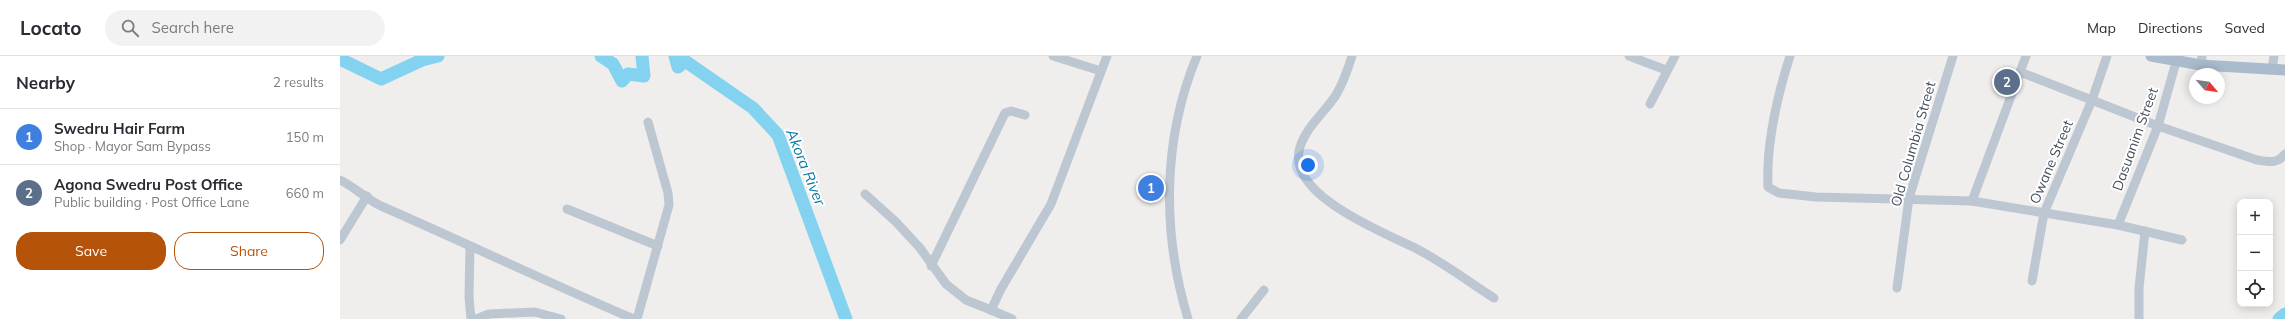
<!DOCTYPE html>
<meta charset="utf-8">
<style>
:root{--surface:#fff;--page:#f2f2f3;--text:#2b2b33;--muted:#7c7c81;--line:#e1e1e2;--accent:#b45309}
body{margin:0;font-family:Mulish,sans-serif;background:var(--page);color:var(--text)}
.controls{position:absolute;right:12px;bottom:12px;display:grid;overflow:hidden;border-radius:8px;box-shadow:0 2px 10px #0003}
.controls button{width:36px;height:36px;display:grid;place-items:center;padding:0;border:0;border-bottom:1px solid var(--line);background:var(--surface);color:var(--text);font:20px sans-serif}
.compass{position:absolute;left:1849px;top:12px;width:36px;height:36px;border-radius:50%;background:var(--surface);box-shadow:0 2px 10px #0003;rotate:119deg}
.you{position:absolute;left:968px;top:109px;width:14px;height:14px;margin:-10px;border:3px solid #fff;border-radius:50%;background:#1a73e8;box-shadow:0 0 0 6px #1a73e833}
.badge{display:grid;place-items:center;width:26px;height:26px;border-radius:50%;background:var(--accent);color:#fff;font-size:13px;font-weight:700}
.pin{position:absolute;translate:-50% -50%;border:2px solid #fff;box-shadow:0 1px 4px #0006}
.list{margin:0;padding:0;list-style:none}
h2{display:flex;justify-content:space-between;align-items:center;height:52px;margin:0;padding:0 16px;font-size:17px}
h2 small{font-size:13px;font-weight:400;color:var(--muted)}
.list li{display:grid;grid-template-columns:26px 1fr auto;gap:12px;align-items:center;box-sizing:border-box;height:56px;padding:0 16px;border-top:1px solid var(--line)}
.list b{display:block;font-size:15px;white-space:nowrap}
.list p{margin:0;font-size:13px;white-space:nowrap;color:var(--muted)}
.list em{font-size:13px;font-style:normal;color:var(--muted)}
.actions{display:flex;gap:8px;padding:12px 16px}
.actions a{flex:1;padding:9px 0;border:1px solid var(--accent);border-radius:16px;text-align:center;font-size:14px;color:var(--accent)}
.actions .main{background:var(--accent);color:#fff}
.icon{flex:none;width:22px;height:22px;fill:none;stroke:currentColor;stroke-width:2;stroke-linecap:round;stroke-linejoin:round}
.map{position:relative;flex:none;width:1945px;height:263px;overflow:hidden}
header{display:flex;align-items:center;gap:24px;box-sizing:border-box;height:56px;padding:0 20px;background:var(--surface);border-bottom:1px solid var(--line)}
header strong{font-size:19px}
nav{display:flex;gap:22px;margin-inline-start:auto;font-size:14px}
.search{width:280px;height:36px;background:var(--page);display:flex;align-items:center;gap:10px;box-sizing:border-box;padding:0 14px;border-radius:22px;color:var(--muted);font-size:15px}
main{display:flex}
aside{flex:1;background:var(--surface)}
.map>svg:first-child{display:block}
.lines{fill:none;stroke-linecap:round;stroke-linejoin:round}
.river{stroke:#83d3f0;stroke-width:13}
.minor{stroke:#bdc7d1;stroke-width:9}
.major{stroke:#abbbce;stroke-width:11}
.labels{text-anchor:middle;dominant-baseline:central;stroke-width:4;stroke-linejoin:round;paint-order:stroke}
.street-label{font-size:14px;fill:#454f5c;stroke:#fff}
.water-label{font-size:15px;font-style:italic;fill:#067ba7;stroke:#fff}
</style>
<header>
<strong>Locato</strong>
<div class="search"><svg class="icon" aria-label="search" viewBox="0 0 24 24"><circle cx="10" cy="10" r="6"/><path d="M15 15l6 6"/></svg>Search here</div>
<nav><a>Map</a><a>Directions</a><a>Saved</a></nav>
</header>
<main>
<aside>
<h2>Nearby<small>2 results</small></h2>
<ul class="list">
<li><span class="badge" style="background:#3f7fe0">1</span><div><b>Swedru Hair Farm</b><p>Shop · Mayor Sam Bypass</p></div><em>150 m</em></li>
<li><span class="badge" style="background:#5c6f8a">2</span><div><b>Agona Swedru Post Office</b><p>Public building · Post Office Lane</p></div><em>660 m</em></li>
</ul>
<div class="actions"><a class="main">Save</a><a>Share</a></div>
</aside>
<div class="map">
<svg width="1945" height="263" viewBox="0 0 1945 263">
<rect width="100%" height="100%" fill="#f0eded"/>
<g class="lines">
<g class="river">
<path d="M261 0 273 8 282 25 288 18 304 20 302 0"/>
<path d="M335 0 338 11 345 5 413 52 438 79 506 263"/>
<path d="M0 3 41 23 82 4 98 0"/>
<path d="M1939 263 1945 258"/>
</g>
<g class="minor">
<path d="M713 0 761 15"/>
<path d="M1012 0C1008 13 1003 27 996 39 985 56 966 71 960 91 945 139 1045 177 1077 193 1104 207 1129 226 1154 242"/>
<path d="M1289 0 1326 14"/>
<path d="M1450 0C1437 41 1426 88 1428 131L1439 137 1476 141 1632 145 1778 169 1842 184"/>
<path d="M1861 9 1862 0"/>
<path d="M1932 14 1934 0"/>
<path d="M1680 16 1818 70 1917 104C1928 106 1937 108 1945 98"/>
<path d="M1310 48 1335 0"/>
<path d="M0 124C15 131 26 143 41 150 126 187 209 227 294 263"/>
<path d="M525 138 556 166 580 192 606 228 626 244 651 254"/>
<path d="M1632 145 1686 0"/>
<path d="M227 153 318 190"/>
<path d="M1778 169 1818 70 1836 6"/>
<path d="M0 184 27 140"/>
<path d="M130 191 129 241 131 263"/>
<path d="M591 210 665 57 671 55 685 59"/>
<path d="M1692 225 1704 157 1752 44 1767 0"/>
<path d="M1557 232 1569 142 1613 0"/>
<path d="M136 263 149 258 195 256 221 263"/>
<path d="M297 263 329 149 328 137 308 66"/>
<path d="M672 263 651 254 661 233 711 148 767 0"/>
<path d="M848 263C822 177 822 84 857 0"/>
<path d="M901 263 924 234"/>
<path d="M1799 263V232L1805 175"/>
</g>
<path class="major" d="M1811 0 1861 9 1945 14"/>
</g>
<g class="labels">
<g class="street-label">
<text transform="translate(1795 83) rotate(-70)">Dasuanim Street</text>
<text transform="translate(1573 88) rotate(-74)">Old Columbia Street</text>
<text transform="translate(1711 106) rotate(-67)">Owane Street</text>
</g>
<g class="water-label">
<text transform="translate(466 111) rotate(68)">Akora River</text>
</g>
</g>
</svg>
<div class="controls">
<button>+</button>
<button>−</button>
<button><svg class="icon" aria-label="locate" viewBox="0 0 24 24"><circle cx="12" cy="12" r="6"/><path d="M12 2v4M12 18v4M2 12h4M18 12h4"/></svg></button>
</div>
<svg class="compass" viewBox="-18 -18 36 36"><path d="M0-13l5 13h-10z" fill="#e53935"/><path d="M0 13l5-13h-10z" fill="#7c7c81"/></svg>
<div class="you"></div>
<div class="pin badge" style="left:811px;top:132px;background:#3f7fe0">1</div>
<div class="pin badge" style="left:1667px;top:26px;background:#5c6f8a">2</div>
</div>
</main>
